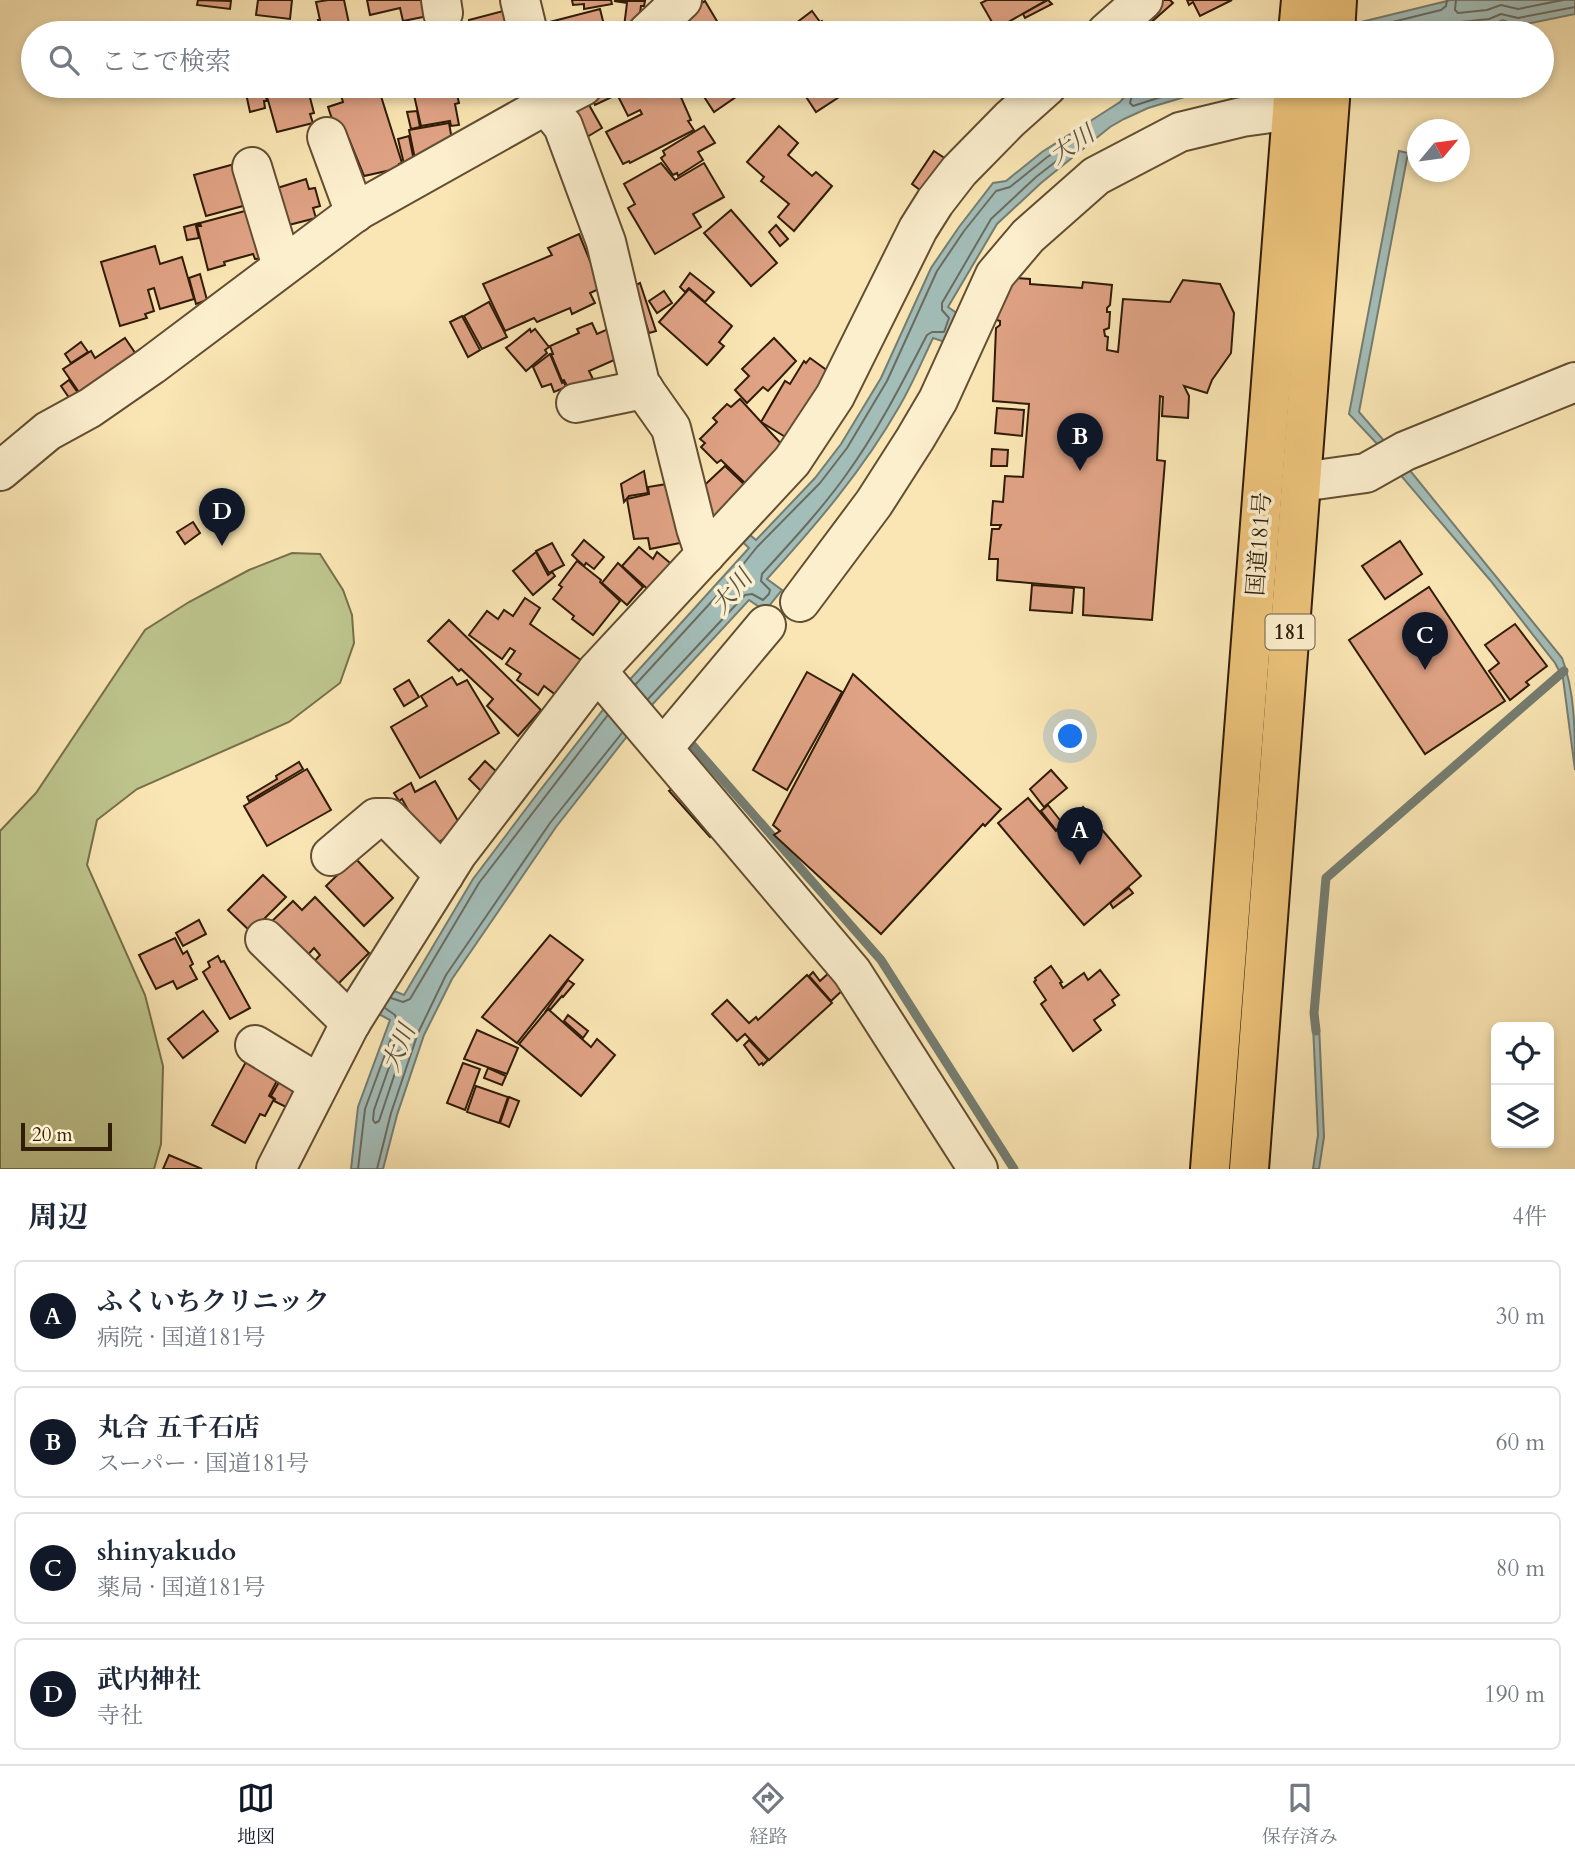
<!DOCTYPE html>
<html lang="ja">
<meta charset="utf-8">
<style>
:root{--surface:#fff;--page:#f2f2f3;--text:#1f2937;--muted:#747a83;--line:#e0e1e3;--accent:#111827}
body{margin:0;font-family:Cardo,"Noto Serif JP",serif;background:var(--page);color:var(--text)}
.controls{position:absolute;right:21px;bottom:21px;display:grid;overflow:hidden;border-radius:10px;box-shadow:0 4px 10px #0003}
.controls button{width:63px;height:63px;display:grid;place-items:center;padding:0;border:0;border-bottom:2px solid var(--line);background:var(--surface);color:var(--text);font:35px sans-serif}
.compass{position:absolute;left:1407px;top:119px;width:63px;height:63px;border-radius:50%;background:var(--surface);box-shadow:0 4px 10px #0003;rotate:61deg}
.scale{position:absolute;left:21px;bottom:18px;width:91px;box-sizing:border-box;padding-left:7px;border:4px solid #301c07;border-top:0;font-size:19px;line-height:24px;white-space:nowrap;color:#301c07;-webkit-text-stroke:5px #fcefce;paint-order:stroke}
.you{position:absolute;left:1071px;top:737px;width:24px;height:24px;margin:-18px;border:5px solid #fff;border-radius:50%;background:#1a73e8;box-shadow:0 0 0 10px #1a73e833}
.badge{display:grid;place-items:center;width:46px;height:46px;border-radius:50%;background:var(--accent);color:#fff;font-size:23px;font-weight:700}
.pin{position:absolute;translate:-50% -58px;filter:drop-shadow(0 2px 4px #0008)}
.pin::after{content:'';position:absolute;top:37px;width:24px;height:21px;background:inherit;clip-path:polygon(0 0,100% 0,50% 100%)}
.list{margin:0;padding:0;list-style:none}
h2{display:flex;justify-content:space-between;align-items:center;height:91px;margin:0;padding:0 28px;font-size:30px}
h2 small{font-size:23px;font-weight:400;color:var(--muted)}
.list li{display:grid;grid-template-columns:46px 1fr auto;gap:21px;align-items:center;box-sizing:border-box;height:112px;margin:0 14px 14px;padding:0 14px;border:2px solid var(--line);border-radius:10px}
.list b{display:block;font-size:26px;white-space:nowrap}
.list p{margin:0;font-size:23px;white-space:nowrap;color:var(--muted)}
.list em{font-size:23px;font-style:normal;color:var(--muted)}
.icon{flex:none;width:38px;height:38px;fill:none;stroke:currentColor;stroke-width:2;stroke-linecap:round;stroke-linejoin:round}
.map{position:relative;flex:none;width:1575px;height:1169px;overflow:hidden}
.search{position:absolute;background:var(--surface);box-shadow:0 4px 10px #0003;left:21px;right:21px;top:21px;height:77px;display:flex;align-items:center;gap:18px;box-sizing:border-box;padding:0 24px;border-radius:38px;color:var(--muted);font-size:26px}
.sheet{height:595px;background:var(--surface)}
nav{display:flex;justify-content:space-around;align-items:center;box-sizing:border-box;height:98px;border-top:2px solid var(--line);background:var(--surface);font-size:19px;color:var(--muted)}
nav a{display:grid;justify-items:center;gap:4px}
nav .on{color:var(--accent)}
.map>svg:first-child{display:block}
.green{fill:#bec58d;stroke:#77704a;stroke-width:2}
.water{fill:#a3bdb8;stroke:#757d71;stroke-width:2}
.lines{fill:none;stroke-linecap:round;stroke-linejoin:round}
.shore{stroke:#6a6c60;stroke-width:2}
.stream{stroke:#757d71;stroke-width:9}
.building{fill:#dfa284;stroke:#301c07;stroke-width:2}
.minor-casing{stroke:#624e32;stroke-width:42}
.highway-casing{stroke:#301c07;stroke-width:42}
.minor{stroke:#fcefce;stroke-width:38}
.highway{stroke:#edc37a;stroke-width:38}
.labels{text-anchor:middle;dominant-baseline:central;stroke-width:7;stroke-linejoin:round;paint-order:stroke}
.shield{fill:#fcefce;stroke:#6d5b43;stroke-width:2}
.shield-label{font-size:21px;font-weight:bold;fill:#301c07}
.street-label{font-size:23px;fill:#301c07;stroke:#fcefce}
.water-label{font-size:24px;font-style:italic;fill:#585445;stroke:#fcefce}
</style>
<div class="map">
<svg width="1575" height="1169" viewBox="0 0 1575 1169">
<rect width="100%" height="100%" fill="#fae6b4"/>
<filter id="stains"><feTurbulence type="fractalNoise" baseFrequency=".00286" numOctaves="4"/><feColorMatrix values="0 0 0 0 .2 0 0 0 0 .09 0 0 0 0 .02 0 0 0 .5 -.17"/></filter>
<radialGradient id="worn" r=".72"><stop offset=".6" stop-color="#630" stop-opacity="0"/><stop offset="1" stop-color="#630" stop-opacity=".3"/></radialGradient>
<path class="green" d="M292 553 320 554 343 590 352 615 354 643 340 683 289 722 137 789 97 820 87 865 145 995 163 1066 161 1144 154 1169H0V831L36 793 145 630 189 602 249 570Z"/>
<g class="water">
<path d="M1451 0H1575V14L1517 26 1503 20C1491 26 1483 25 1471 27 1419 35 1368 33 1316 33Z"/>
<path d="M1127 86H1221L1148 108 1124 119 1110 127 1041 183 997 224 948 307 958 314 948 343 933 338C922 361 912 385 899 407 863 470 816 525 767 579L782 590 765 611 749 600 650 707 556 827 452 979 424 1035 397 1115 383 1169H351L358 1107 390 1020 373 1011 387 988 404 995 473 879 538 793 606 706 749 548 735 535 742 528 756 540 815 478 841 444 881 378 931 268 959 227 993 183 1006 181 1042 152 1120 102 1127 94Z"/>
<path d="M1399 151 1408 153 1359 412 1412 473 1562 658C1575 691 1575 732 1575 770L1563 678 1555 663 1490 580 1397 471 1381 448 1349 414Z"/>
<path d="M1315 1022 1319 1025 1324 1137 1319 1169H1313L1318 1135 1313 1025Z"/>
</g>
<g class="lines">
<g class="shore">
<path d="M1456 0 1455 10 1458 13 1487 10 1501 5 1518 9 1563 0"/>
<path d="M1356 31 1441 10 1446 6 1447 0"/>
<path d="M1444 33 1446 27 1452 23 1489 19 1501 14 1518 18 1575 7"/>
<path d="M1134 86 1130 103 1133 106 1195 86"/>
<path d="M636 684 725 587 757 547 820 483 847 448 887 381 937 271 964 231 996 191 1010 187 1046 158 1063 146 1067 147 1068 152 1036 177 991 219 942 303V310L949 318 944 332H932L927 335C902 383 878 431 846 475 821 510 791 542 762 574L761 581 770 590 769 594 763 600 752 594 745 595 648 699"/>
<path d="M391 998 403 1002 410 999 479 883 607 716"/>
<path d="M399 1051 401 1055 379 1121 375 1123 373 1120 374 1110 394 1053Z"/>
<path d="M358 1169 365 1109 397 1022 395 1015 385 1008"/>
<path d="M377 1169 391 1113 418 1033 446 975 550 823 622 733"/>
</g>
<g class="stream">
<path d="M687 739 881 960 1014 1169"/>
<path d="M1316 1031 1314 1013 1326 878 1564 671"/>
</g>
</g>
<g class="building">
<path d="M198 0 231 1 230 9 197 5Z"/>
<path d="M258 0H292L290 19 256 15Z"/>
<path d="M328 0H344L351 33H317V31L320 30 318 20H320L316 2Z"/>
<path d="M367 0H430L433 15 403 21 400 8 370 15Z"/>
<path d="M572 0H611L612 4 584 9V4L573 5Z"/>
<path d="M987 0H1047L996 29 981 3Z"/>
<path d="M1048 0 1052 4 1025 18 1023 14Z"/>
<path d="M1158 0H1170L1173 3 1148 25 1140 16Z"/>
<path d="M1187 0H1232L1200 16 1193 2 1189 5Z"/>
<path d="M614 1H645L644 6H641L638 29 624 27 627 3Z"/>
<path d="M705 1 724 33H661L676 17Z"/>
<path d="M511 9 515 33H471L469 20Z"/>
<path d="M600 9 606 33H545L542 24Z"/>
<path d="M812 11 820 22 804 33 799 26 787 33H783Z"/>
<path d="M822 21 830 33H805Z"/>
<path d="M419 22 420 28 431 26 432 33H392L391 28Z"/>
<path d="M258 86H263L267 101H264L265 108 250 112 245 89Z"/>
<path d="M264 86H307L314 113 310 114 313 123 277 132Z"/>
<path d="M338 86H380V93L402 163 399 164 400 168 364 176 349 139 346 140 335 128 328 107 343 102Z"/>
<path d="M406 86H455L459 103 455 104 459 125 451 126 450 121 421 126 414 95 409 97Z"/>
<path d="M479 86H484L485 90 505 86 506 90 481 95Z"/>
<path d="M604 86H609L614 96 595 105 590 93Z"/>
<path d="M617 86H676L691 120 688 121 694 130 630 163 629 161 623 164 606 132 642 114 640 110 628 116 618 96 621 95Z"/>
<path d="M697 86H743L746 90 714 112Z"/>
<path d="M799 86H856L816 112Z"/>
<path d="M584 96 602 128 582 140 563 108Z"/>
<path d="M417 111 420 127 411 129 407 112Z"/>
<path d="M449 123 452 140 415 159 409 130Z"/>
<path d="M704 126 715 143 698 152 703 160 678 176 677 173 673 175 661 158 665 155 663 151Z"/>
<path d="M779 126 798 143 788 155 812 176 816 172 832 186 794 231 778 217 789 204 761 181 764 177 747 162Z"/>
<path d="M409 136 414 161 404 164 398 139Z"/>
<path d="M934 151 946 159 924 193 912 184Z"/>
<path d="M242 162 254 203 206 216 194 175Z"/>
<path d="M661 163 675 180 704 163 724 197 693 214 701 227 655 254 628 208 635 204 624 184Z"/>
<path d="M306 179 309 189 315 188 320 206 313 208 316 218 281 227 271 190Z"/>
<path d="M245 209 268 258 255 259 253 254 224 262 225 265 208 270 197 226H201L200 223 245 211Z"/>
<path d="M731 210 777 263 751 286 704 233Z"/>
<path d="M199 223V225L196 226 199 238 187 240 184 227Z"/>
<path d="M776 225 788 239 780 246 769 232Z"/>
<path d="M579 234 601 288 590 293 595 303 572 314 570 308 537 322 534 318 505 331 483 284 552 255 548 248Z"/>
<path d="M155 246 160 264 182 257 194 299 160 309 154 288 148 290 154 311 145 314 147 318 120 326 101 262Z"/>
<path d="M690 273 714 292 705 302 689 288 685 292 680 287Z"/>
<path d="M200 274 207 300 196 304 189 278Z"/>
<path d="M1001 277 1030 279V284L1082 288 1083 282 1112 285 1110 305 1107 308V312H1110L1109 328 1104 330 1105 336 1108 337 1107 350 1118 352 1123 299 1170 302 1183 280 1220 284 1234 313 1231 353 1212 380 1207 393 1184 386 1189 396 1188 418 1162 416 1163 397 1160 396 1157 460 1165 461 1152 620 1083 615 1084 588 997 580 998 559H989L992 529H999L1001 525H991L993 501 1003 502 1005 476 1023 477 1029 404 993 401 996 328 1000 325V321L997 320Z"/>
<path d="M640 283 656 331 649 333 634 286Z"/>
<path d="M689 289 732 326 719 342 724 346 707 365 659 322Z"/>
<path d="M664 291 672 303 657 313 649 301Z"/>
<path d="M489 302 507 337 482 349 464 316Z"/>
<path d="M462 316 480 350 468 357 450 322Z"/>
<path d="M592 323 597 334 615 326 628 354 589 371 593 379 568 388 564 380 562 381 551 354H553L550 346 579 333 577 329Z"/>
<path d="M530 329 531 332 535 329 549 347 545 350 547 353 526 371 506 348Z"/>
<path d="M125 338 142 363 85 401 63 369 91 351 95 358Z"/>
<path d="M774 338 796 361 768 391 763 387 747 403 735 390 749 376 742 369Z"/>
<path d="M81 342 88 352 71 363 65 354Z"/>
<path d="M550 354 562 383 564 382 566 387 554 392 551 384 542 387 533 367Z"/>
<path d="M810 358 832 374 787 438 761 422 785 381 790 384 804 361 806 363Z"/>
<path d="M69 380 83 400 74 405 61 386Z"/>
<path d="M740 399 784 447 747 485 721 460 717 463 701 447 705 443 700 439 717 422 713 418 727 404 731 407Z"/>
<path d="M997 408 1024 410 1022 436 995 433Z"/>
<path d="M992 449 1008 450 1007 466H991Z"/>
<path d="M725 466 749 489 717 523 694 495Z"/>
<path d="M644 471 648 493 629 496 624 502 621 484Z"/>
<path d="M673 483 685 542 650 549 648 538 634 539 627 499 649 494 648 487Z"/>
<path d="M226 499 231 509 215 517 209 508Z"/>
<path d="M193 522 200 533 185 544 177 532Z"/>
<path d="M584 540 604 557 594 569 586 563 584 566 572 555Z"/>
<path d="M1400 541 1422 574 1385 599 1362 566Z"/>
<path d="M552 543 564 565 549 573 536 551Z"/>
<path d="M639 547 653 559 657 552 675 567 652 593 622 566Z"/>
<path d="M536 552 548 575 552 572 555 576 533 595 513 571Z"/>
<path d="M577 561 601 580 600 582 620 601 593 635 572 619 574 616 553 599 562 587 559 585Z"/>
<path d="M618 563 643 587 627 605 602 583Z"/>
<path d="M1032 585 1074 588 1072 613 1030 610Z"/>
<path d="M1429 587 1505 701 1425 754 1349 640Z"/>
<path d="M525 598 540 608 530 624 585 663 561 699 544 686 538 695 517 680 521 674 506 664 515 651 510 648 502 659 469 635 487 611 498 619 504 610 513 616Z"/>
<path d="M449 620 541 710 518 736 487 706 493 699 461 669 459 671 428 641Z"/>
<path d="M1515 624 1547 666 1526 682 1529 685 1510 700 1489 671 1499 663 1485 645Z"/>
<path d="M807 672 842 692 787 790 753 770Z"/>
<path d="M853 674 1001 809 985 826 983 824 881 934 774 835 780 831 773 825Z"/>
<path d="M452 677 457 685 467 680 499 733 420 778 391 727 427 706 421 696Z"/>
<path d="M409 680 419 697 404 706 394 689Z"/>
<path d="M485 761 499 774 483 793 469 779Z"/>
<path d="M299 762 303 769 249 801 247 797 277 779 276 776Z"/>
<path d="M307 769 331 810 267 846 244 806Z"/>
<path d="M1051 770 1067 788 1044 807 1030 789Z"/>
<path d="M435 781 462 828 429 848 402 799 399 801 394 793 411 783 415 792Z"/>
<path d="M678 784 718 829 710 837 669 791Z"/>
<path d="M1028 798 1056 831 1083 807 1141 876 1084 925 998 823Z"/>
<path d="M1048 805 1063 824 1056 830 1041 811Z"/>
<path d="M355 858 393 898 364 926 326 886Z"/>
<path d="M263 875 286 897 251 932 228 910Z"/>
<path d="M1129 888 1133 893 1113 908 1110 903Z"/>
<path d="M315 897 369 953 332 990 310 966 320 955 314 948 303 960 268 925 293 901 302 910Z"/>
<path d="M199 920 206 934 183 946 176 933Z"/>
<path d="M550 935 583 960 517 1043 482 1017Z"/>
<path d="M175 938 183 954 187 951 193 964 190 966 197 979 177 989 173 981 156 989 139 955Z"/>
<path d="M218 956 221 962 224 961 250 1008 230 1019 203 972 210 967 208 962Z"/>
<path d="M1051 966 1062 982 1060 983 1063 988 1084 973 1088 980 1100 970 1119 995 1112 1000 1115 1005 1094 1020 1101 1030 1073 1051 1041 1004 1046 1000 1034 982 1036 980 1035 978Z"/>
<path d="M831 971 845 988 831 1001 809 976 813 972 820 981Z"/>
<path d="M807 975 832 1003 769 1060 745 1034 737 1041 712 1014 727 1000 749 1023 756 1017 758 1020Z"/>
<path d="M568 980 574 984 563 997 562 996 550 1010 548 1008 545 1012Z"/>
<path d="M548 1009 591 1047 597 1039 615 1055 581 1096 519 1044Z"/>
<path d="M203 1011 218 1031 183 1058 168 1039Z"/>
<path d="M568 1015 588 1031 583 1038 564 1021Z"/>
<path d="M477 1030 518 1048 507 1074 464 1059Z"/>
<path d="M749 1040 768 1060 763 1065 762 1063 759 1065 744 1045Z"/>
<path d="M248 1058 280 1075 269 1096 274 1099 265 1116 260 1114 245 1143 212 1125Z"/>
<path d="M463 1063 480 1069 465 1110 447 1103Z"/>
<path d="M488 1068 506 1076 502 1085 484 1078Z"/>
<path d="M282 1077 299 1086 288 1108 274 1101 275 1099 271 1096Z"/>
<path d="M476 1086 508 1097 499 1123 467 1112Z"/>
<path d="M509 1097 519 1101 509 1127 500 1123Z"/>
<path d="M169 1155 202 1169H163Z"/>
</g>
<g class="lines">
<g class="minor-casing">
<g id="minor">
<path d="M441 0 443 13"/>
<path d="M520 0 528 33"/>
<path d="M647 33 682 0"/>
<path d="M1106 33 1143 0"/>
<path d="M541 86 546 105 583 86"/>
<path d="M327 137 355 213"/>
<path d="M252 167 282 266"/>
<path d="M576 403 644 389"/>
<path d="M0 471 48 431 90 408 152 365 357 211 546 105 563 126 606 242 640 384 671 428 696 528 705 555"/>
<path d="M1301 482 1366 473 1405 451 1575 382"/>
<path d="M800 602 874 503 915 439 938 400 995 275 1028 236 1096 176 1180 132 1242 117 1293 110"/>
<path d="M597 671 852 972 978 1169"/>
<path d="M663 748 766 625"/>
<path d="M331 856 376 818H388L444 875"/>
<path d="M265 939 351 1023"/>
<path d="M255 1045 319 1084"/>
<path d="M276 1169 350 1024 457 854 597 671 792 461 835 396 918 229 935 202 959 171 1010 119 1047 86"/>
</g>
</g>
<g class="highway-casing">
<g id="highway">
<path d="M1298 33 1301 0"/>
<path d="M1335 33 1337 0"/>
<path d="M1210 1169 1294 86"/>
<path d="M1249 1169 1331 86"/>
</g>
</g>
<use href="#minor" class="minor"/>
<use href="#highway" class="highway"/>
</g>
<g class="labels">
<rect class="shield" x="1265.5" y="614.5" width="49" height="35" rx="5"/>
<g class="shield-label">
<text x="1290" y="632">181</text>
</g>
<g class="street-label">
<text transform="translate(1259 544) rotate(-86)">国道181号</text>
</g>
<g class="water-label">
<text transform="translate(1072 145) rotate(-34)">大川</text>
<text transform="translate(732 592) rotate(-50)">大川</text>
<text transform="translate(399 1048) rotate(-67)">大川</text>
</g>
</g>
<rect width="100%" height="100%" filter="url(#stains)"/>
<rect width="100%" height="100%" fill="url(#worn)"/>
</svg>
<div class="controls">
<button><svg class="icon" aria-label="locate" viewBox="0 0 24 24"><circle cx="12" cy="12" r="6"/><path d="M12 2v4M12 18v4M2 12h4M18 12h4"/></svg></button>
<button><svg class="icon" aria-label="layers" viewBox="0 0 24 24"><path d="M12 4l9 5-9 5-9-5zM3 14l9 5 9-5"/></svg></button>
</div>
<svg class="compass" viewBox="-18 -18 36 36"><path d="M0-13l5 13h-10z" fill="#e53935"/><path d="M0 13l5-13h-10z" fill="#747a83"/></svg>
<div class="scale">20 m</div>
<div class="you"></div>
<div class="pin badge" style="left:1080px;top:865px">A</div>
<div class="pin badge" style="left:1080px;top:471px">B</div>
<div class="pin badge" style="left:1425px;top:670px">C</div>
<div class="pin badge" style="left:222px;top:546px">D</div>
<div class="search"><svg class="icon" aria-label="search" viewBox="0 0 24 24"><circle cx="10" cy="10" r="6"/><path d="M15 15l6 6"/></svg>ここで検索</div>
</div>
<section class="sheet">
<h2>周辺<small>4件</small></h2>
<ul class="list">
<li><span class="badge">A</span><div><b>ふくいちクリニック</b><p>病院 · 国道181号</p></div><em>30 m</em></li>
<li><span class="badge">B</span><div><b>丸合 五千石店</b><p>スーパー · 国道181号</p></div><em>60 m</em></li>
<li><span class="badge">C</span><div><b>shinyakudo</b><p>薬局 · 国道181号</p></div><em>80 m</em></li>
<li><span class="badge">D</span><div><b>武内神社</b><p>寺社</p></div><em>190 m</em></li>
</ul>
</section>
<nav>
<a class="on"><svg class="icon" aria-label="map" viewBox="0 0 24 24"><path d="M3 6l6-2 6 2 6-2v14l-6 2-6-2-6 2zM9 4v14M15 6v14"/></svg>地図</a>
<a><svg class="icon" aria-label="directions" viewBox="0 0 24 24"><path d="M12 3l9 9-9 9-9-9zM9 14v-3h6M13 9l2 2-2 2"/></svg>経路</a>
<a><svg class="icon" aria-label="saved" viewBox="0 0 24 24"><path d="M7 4h10v16l-5-4-5 4z"/></svg>保存済み</a>
</nav>
